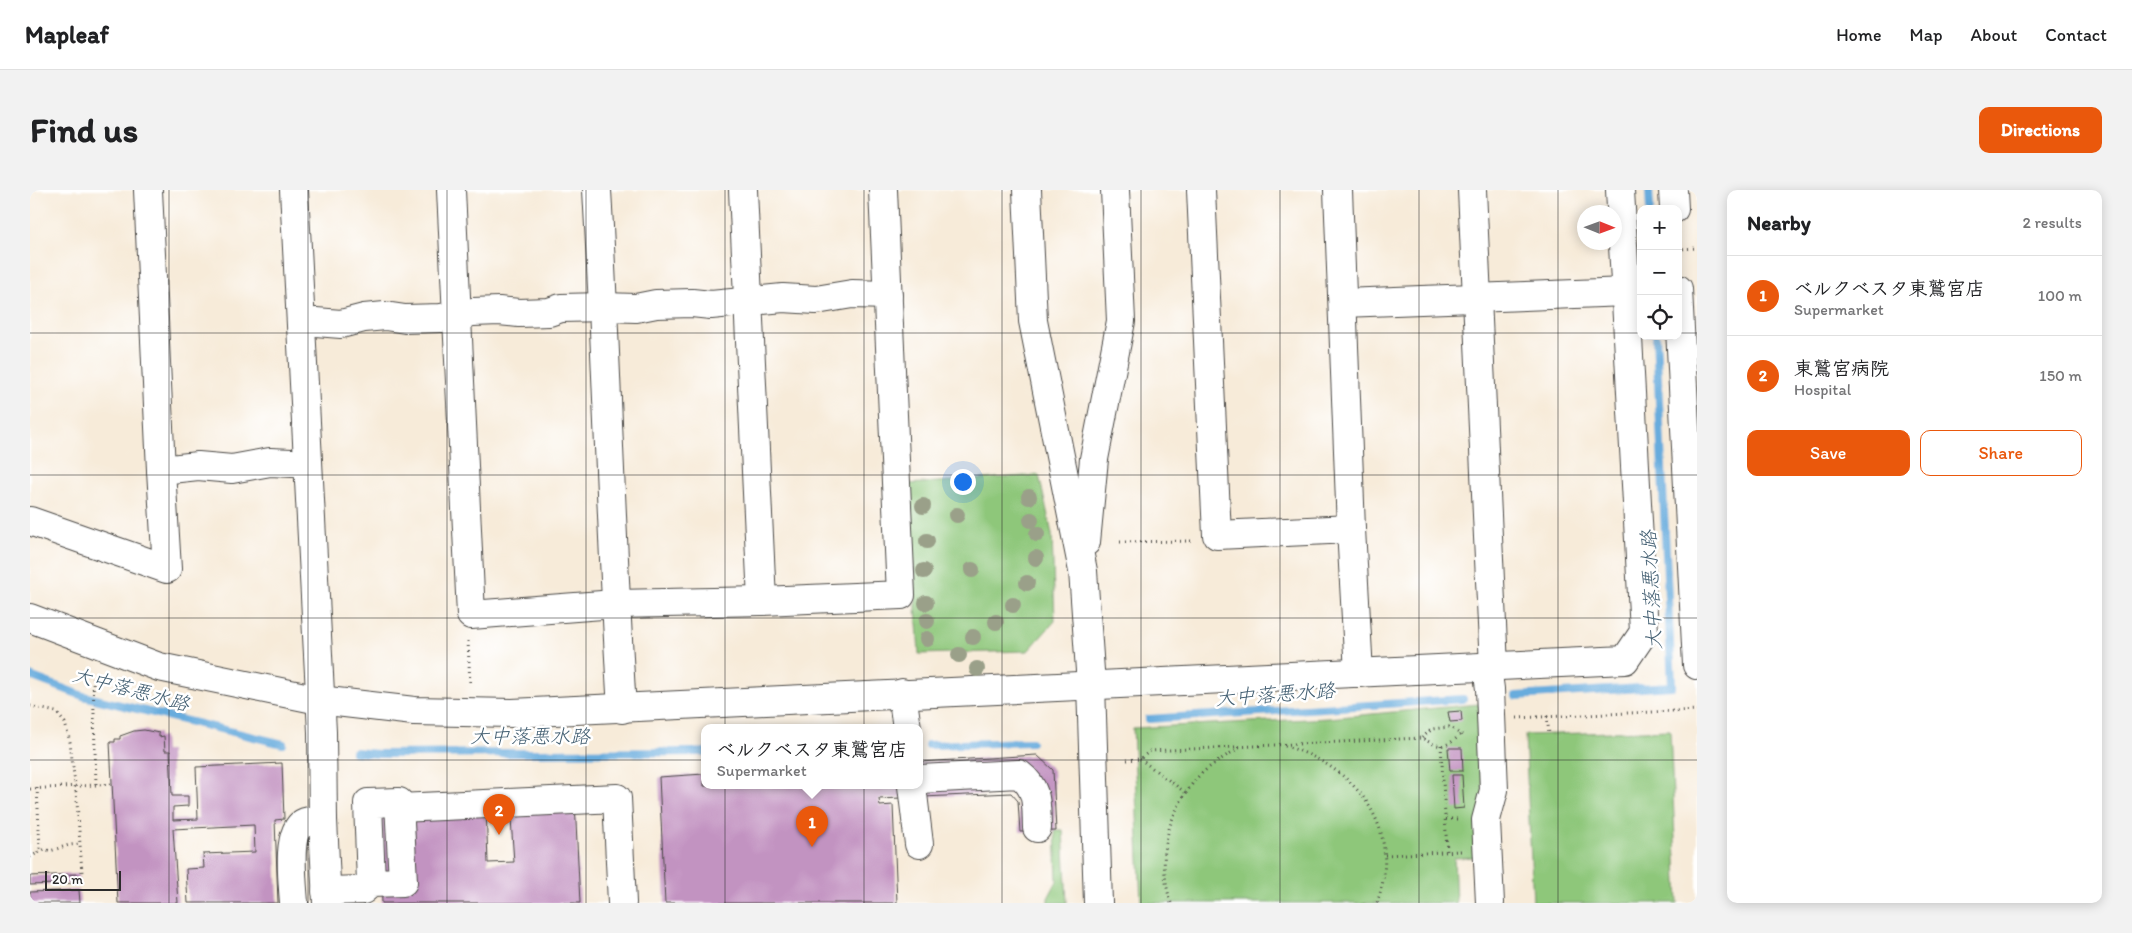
<!DOCTYPE html>
<meta charset="utf-8">
<style>
:root{--surface:#fff;--page:#f2f2f2;--text:#202124;--muted:#757577;--line:#e0e0e0;--accent:#ea580c}
body{margin:0;font-family:Itim,"Klee One",sans-serif;background:var(--page);color:var(--text)}
.controls{position:absolute;right:15px;top:15px;display:grid;overflow:hidden;border-radius:10px;box-shadow:0 2px 12px #0003}
.controls button{width:45px;height:45px;display:grid;place-items:center;padding:0;border:0;border-bottom:1px solid var(--line);background:var(--surface);color:var(--text);font:25px sans-serif}
.compass{position:absolute;left:1547px;top:15px;width:45px;height:45px;border-radius:50%;background:var(--surface);box-shadow:0 2px 12px #0003;rotate:91deg}
.scale{position:absolute;left:15px;bottom:12px;width:76px;box-sizing:border-box;padding-left:5px;border:2px solid #2b2b2b;border-top:0;font-size:14px;line-height:18px;white-space:nowrap;color:#2b2b2b;-webkit-text-stroke:4px #fff;paint-order:stroke}
.you{position:absolute;left:932px;top:291px;width:18px;height:18px;margin:-12px;border:4px solid #fff;border-radius:50%;background:#1a73e8;box-shadow:0 0 0 8px #1a73e833}
.badge{display:grid;place-items:center;width:32px;height:32px;border-radius:50%;background:var(--accent);color:#fff;font-size:16px;font-weight:700}
.pin{position:absolute;translate:-50% -41px;filter:drop-shadow(0 1px 2px #0008)}
.pin::after{content:'';position:absolute;top:26px;width:18px;height:15px;background:inherit;clip-path:polygon(0 0,100% 0,50% 100%)}
.popup{position:absolute;left:671px;top:534px;width:222px;height:65px;box-sizing:border-box;display:grid;place-content:center;border-radius:10px;background:var(--surface);filter:drop-shadow(0 1px 4px #0005);font-size:16px;white-space:nowrap;color:var(--muted)}
.popup b{font-size:19px;color:var(--text)}
.popup::after{content:'';position:absolute;left:50%;top:100%;margin-left:-10px;border:10px solid transparent;border-top-color:var(--surface)}
.list{margin:0;padding:0;list-style:none}
h2{display:flex;justify-content:space-between;align-items:center;height:65px;margin:0;padding:0 20px;font-size:21px}
h2 small{font-size:16px;font-weight:400;color:var(--muted)}
.list li{display:grid;grid-template-columns:32px 1fr auto;gap:15px;align-items:center;box-sizing:border-box;height:80px;padding:0 20px;border-top:1px solid var(--line)}
.list b{display:block;font-size:19px;white-space:nowrap}
.list p{margin:0;font-size:16px;white-space:nowrap;color:var(--muted)}
.list em{font-size:16px;font-style:normal;color:var(--muted)}
.actions{display:flex;gap:10px;padding:15px 20px}
.actions a{flex:1;padding:11px 0;border:1px solid var(--accent);border-radius:10px;text-align:center;font-size:18px;color:var(--accent)}
.actions .main{background:var(--accent);color:#fff}
.icon{flex:none;width:28px;height:28px;fill:none;stroke:currentColor;stroke-width:2;stroke-linecap:round;stroke-linejoin:round}
.map{position:relative;flex:none;width:1667px;height:713px;overflow:hidden;border-radius:10px}
header{display:flex;align-items:center;gap:30px;box-sizing:border-box;height:70px;padding:0 25px;background:var(--surface);border-bottom:1px solid var(--line)}
header strong{font-size:24px}
nav{display:flex;gap:28px;margin-inline-start:auto;font-size:18px}
.intro{display:flex;align-items:center;justify-content:space-between;box-sizing:border-box;height:120px;padding:0 30px}
h1{margin:0;font-size:35px}
.button{padding:12px 22px;border-radius:10px;background:var(--accent);color:#fff;font-size:18px;font-weight:700}
main{display:flex;gap:30px;padding:0 30px}
aside{flex:1;background:var(--surface);border-radius:10px;box-shadow:0 2px 12px #0003}
.map>svg:first-child{display:block}
.green{fill:#8ec77a;stroke:#5c7952}
.lines{fill:none;stroke-linecap:round;stroke-linejoin:round}
.stream{stroke:#68acdd;stroke-width:8}
.building{fill:#c293c1}
.minor-casing{stroke:#4a4845;stroke-width:30}
.path{stroke:#4a4845;stroke-width:3;stroke-dasharray:1 4;stroke-linecap:butt}
.minor{stroke:#fff;stroke-width:28}
.tree{fill:#9aa089}
.grid{fill:none;stroke:#2b2b2b;stroke-width:1;stroke-opacity:0.55}
.labels{text-anchor:middle;dominant-baseline:central;stroke-width:5;stroke-linejoin:round;paint-order:stroke}
.water-label{font-size:20px;font-style:italic;fill:#435f72;stroke:#fff}
</style>
<header>
<strong>Mapleaf</strong>
<nav><a>Home</a><a>Map</a><a>About</a><a>Contact</a></nav>
</header>
<div class="intro"><h1>Find us</h1><a class="button">Directions</a></div>
<main>
<div class="map">
<svg width="1667" height="713" viewBox="0 0 1667 713">
<rect width="100%" height="100%" fill="#fff"/>
<filter id="ink" filterUnits="userSpaceOnUse"><feTurbulence type="fractalNoise" baseFrequency=".02" numOctaves="2"/><feDisplacementMap in="SourceGraphic" scale="10" xChannelSelector="R" yChannelSelector="G"/><feConvolveMatrix kernelMatrix="1 2 1 2 8 2 1 2 1" color-interpolation-filters="sRGB"/></filter>
<filter id="wash" filterUnits="userSpaceOnUse"><feTurbulence type="fractalNoise" baseFrequency=".0096" numOctaves="4" result="noise"/><feDisplacementMap in="SourceGraphic" scale="20" xChannelSelector="R" yChannelSelector="G"/><feGaussianBlur stdDeviation="1.12" result="paint"/><feColorMatrix in="noise" values="0 0 0 0 0 0 0 0 0 0 0 0 0 0 0 0 0 1.4 0 .05"/><feComposite in="paint" operator="in"/></filter>
<g filter="url(#wash)">
<rect width="100%" height="100%" fill="#f7ebd9"/>
<g class="green">
<path d="M1009 285 1022 344 1025 431 998 461 889 464 878 294Z"/>
<path d="M1449 514 1453 599 1446 667 1424 668 1426 713H1111L1103 538 1299 528Z"/>
<path d="M1640 540 1648 713H1503L1495 545Z"/>
<path d="M1025 640H1033L1037 713H1018V708L1027 691Z"/>
</g>
<g class="lines">
<g class="stream">
<path d="M1619 0 1620 19"/>
<path d="M0 486 53 506 253 554"/>
<path d="M1486 506 1642 496 1626 146"/>
<path d="M1119 529 1433 509"/>
<path d="M898 555 1001 552"/>
<path d="M325 562 348 564 674 562"/>
</g>
</g>
<g id="blocks">
<g class="building">
<path d="M1431 521 1432 531 1420 532 1418 522Z"/>
<path d="M114 540 129 543V547L134 546 135 561H140L142 606H158V616L143 617V630L168 629 166 577 252 573 254 629 245 630 248 713H158L156 679 174 678 173 664 225 662 224 635 143 639 148 713H88L80 552H85V549H90V546L104 541Z"/>
<path d="M1418 558H1432L1433 581H1420Z"/>
<path d="M1007 565 1023 580 1026 641 990 642 988 611 981 603 849 609 850 616 863 615 867 713H635L629 587 674 584V596H890V572Z"/>
<path d="M1422 585H1432L1434 618 1424 619Z"/>
<path d="M545 612 550 713H352L349 621 456 616 458 673 484 672 480 615Z"/>
<path d="M48 684 49 693 0 695V686Z"/>
<path d="M49 700 50 713H0V702Z"/>
</g>
</g>
</g>
<g filter="url(#ink)">
<use href="#blocks" fill-opacity="0" stroke="#4a4845" stroke-width="1"/>
<g class="lines">
<g class="minor-casing">
<g id="minor">
<path d="M264 0 292 542 293 630 297 713"/>
<path d="M421 0 441 425 585 414 732 411 871 405 853 0"/>
<path d="M567 0C577 173 581 346 592 519"/>
<path d="M713 0 732 411"/>
<path d="M997 0 1003 131 1053 381 1061 495 1068 713"/>
<path d="M1171 0 1187 345 1321 339"/>
<path d="M1308 0 1321 339 1329 483"/>
<path d="M1442 0 1464 477"/>
<path d="M1643 0 1644 19"/>
<path d="M1648 99 1667 475"/>
<path d="M1313 113 1596 102"/>
<path d="M286 132 311 134 334 128 355 126 375 129 411 128 443 122 469 121 489 123 519 122 531 118 574 117 606 118 626 114 662 113 681 115 753 108 786 110 822 104 858 105"/>
<path d="M131 280 168 276 202 279 240 272 262 273"/>
<path d="M0 331 137 379 131 280 118 0"/>
<path d="M1056 352 1064 269 1091 131 1085 0"/>
<path d="M0 428 129 477 289 510 384 521 482 523 1595 470 1614 442 1590 0"/>
<path d="M1457 477 1460 499 1464 600 1456 630 1460 713"/>
<path d="M872 503 877 538"/>
<path d="M890 589 989 584C1009 599 1006 615 1007 638"/>
<path d="M882 596 889 654"/>
<path d="M369 618 587 608 592 713"/>
<path d="M296 701 333 700 341 693 373 692 369 612 338 613 341 693"/>
<path d="M264 713C263 695 256 643 273 633 278 630 287 630 293 630"/>
</g>
</g>
<g class="path">
<path d="M1648 59 1667 58"/>
<path d="M1090 352 1162 351"/>
<path d="M438 451 440 495"/>
<path d="M63 488 66 595"/>
<path d="M0 516 26 522 35 533 40 552 47 612 52 682"/>
<path d="M1517 526 1519 544"/>
<path d="M1487 528 1667 520"/>
<path d="M1392 548 1402 539 1419 537 1432 545"/>
<path d="M1411 555 1417 661"/>
<path d="M1255 556C1327 577 1374 638 1347 713"/>
<path d="M1110 569 1156 603"/>
<path d="M1097 570 1110 569 1120 561 1392 548C1409 558 1415 559 1430 545"/>
<path d="M7 598 10 658 7 665"/>
<path d="M0 599 82 594"/>
<path d="M1416 629H1429"/>
<path d="M1355 665 1432 661"/>
<path d="M0 667 15 659 20 661 39 655 50 654"/>
<path d="M1141 713C1129 675 1133 640 1154 606 1159 599 1164 590 1171 584 1183 573 1198 565 1212 556"/>
</g>
<use href="#minor" class="minor"/>
</g>
<g class="tree">
<circle cx="999" cy="307" r="8"/>
<circle cx="893" cy="316" r="8"/>
<circle cx="927" cy="325" r="8"/>
<circle cx="1001" cy="330" r="8"/>
<circle cx="1007" cy="344" r="8"/>
<circle cx="897" cy="351" r="8"/>
<circle cx="1006" cy="368" r="8"/>
<circle cx="942" cy="380" r="8"/>
<circle cx="894" cy="381" r="8"/>
<circle cx="997" cy="393" r="8"/>
<circle cx="896" cy="413" r="8"/>
<circle cx="983" cy="415" r="8"/>
<circle cx="897" cy="431" r="8"/>
<circle cx="966" cy="432" r="8"/>
<circle cx="943" cy="447" r="8"/>
<circle cx="897" cy="449" r="8"/>
<circle cx="929" cy="465" r="8"/>
<circle cx="947" cy="479" r="8"/>
</g>
</g>
<path class="grid" d="M139 0V713M278 0V713M417 0V713M556 0V713M695 0V713M834 0V713M972 0V713M1111 0V713M1250 0V713M1389 0V713M1528 0V713M0 143H1611M1648 143H1667M0 285H1667M0 428H1667M0 570H1667"/>
<g class="labels">
<g class="water-label">
<text transform="translate(1621 400) rotate(-93)">大中落悪水路</text>
<text transform="translate(101 499) rotate(15)">大中落悪水路</text>
<text transform="translate(1245 504) rotate(-4)">大中落悪水路</text>
<text x="500" y="546">大中落悪水路</text>
</g>
</g>
</svg>
<div class="controls">
<button>+</button>
<button>−</button>
<button><svg class="icon" aria-label="locate" viewBox="0 0 24 24"><circle cx="12" cy="12" r="6"/><path d="M12 2v4M12 18v4M2 12h4M18 12h4"/></svg></button>
</div>
<svg class="compass" viewBox="-18 -18 36 36"><path d="M0-13l5 13h-10z" fill="#e53935"/><path d="M0 13l5-13h-10z" fill="#757577"/></svg>
<div class="scale">20 m</div>
<div class="you"></div>
<div class="pin badge" style="left:782px;top:657px">1</div>
<div class="popup"><b>ベルクベスタ東鷲宮店</b>Supermarket</div>
<div class="pin badge" style="left:469px;top:645px">2</div>
</div>
<aside>
<h2>Nearby<small>2 results</small></h2>
<ul class="list">
<li><span class="badge">1</span><div><b>ベルクベスタ東鷲宮店</b><p>Supermarket</p></div><em>100 m</em></li>
<li><span class="badge">2</span><div><b>東鷲宮病院</b><p>Hospital</p></div><em>150 m</em></li>
</ul>
<div class="actions"><a class="main">Save</a><a>Share</a></div>
</aside>
</main>
